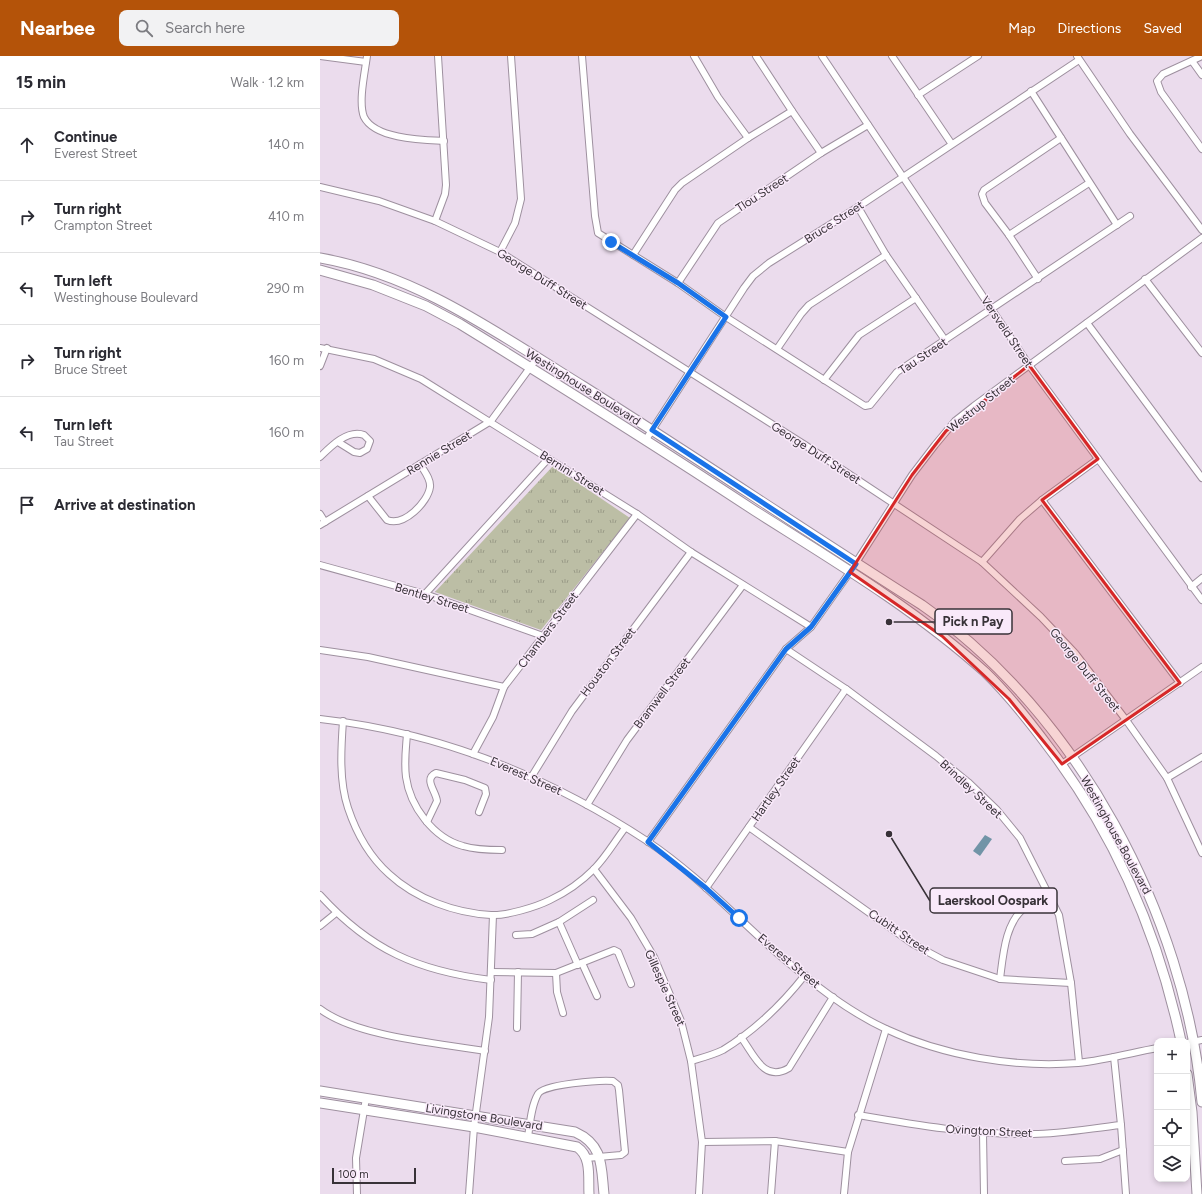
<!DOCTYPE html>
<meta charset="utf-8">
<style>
:root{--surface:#fff;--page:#f2f2f3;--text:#2b2b33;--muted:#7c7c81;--line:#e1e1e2;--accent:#b45309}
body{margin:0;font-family:Figtree,sans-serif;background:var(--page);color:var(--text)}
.controls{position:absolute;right:12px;bottom:12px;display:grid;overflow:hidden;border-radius:8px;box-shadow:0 2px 6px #0003}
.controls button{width:36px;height:36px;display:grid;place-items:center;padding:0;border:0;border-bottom:1px solid var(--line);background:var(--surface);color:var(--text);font:20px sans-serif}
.scale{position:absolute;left:12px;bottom:10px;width:84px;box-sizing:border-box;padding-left:4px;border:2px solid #383238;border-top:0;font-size:11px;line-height:14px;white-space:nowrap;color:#383238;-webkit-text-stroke:3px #f9e9fa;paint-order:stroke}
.stop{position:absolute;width:12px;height:12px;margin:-9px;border:3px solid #1a73e8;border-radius:50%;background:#fff}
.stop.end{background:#1a73e8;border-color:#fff;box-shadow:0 1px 4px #0008}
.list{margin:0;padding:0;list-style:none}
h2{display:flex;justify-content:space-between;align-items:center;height:52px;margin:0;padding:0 16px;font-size:17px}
h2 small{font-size:13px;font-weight:400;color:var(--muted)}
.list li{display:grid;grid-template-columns:26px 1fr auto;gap:12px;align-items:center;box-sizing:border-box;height:72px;padding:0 16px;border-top:1px solid var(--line)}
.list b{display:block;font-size:15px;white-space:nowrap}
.list p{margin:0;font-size:13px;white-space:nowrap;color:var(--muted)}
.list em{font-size:13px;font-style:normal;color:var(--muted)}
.icon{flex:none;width:22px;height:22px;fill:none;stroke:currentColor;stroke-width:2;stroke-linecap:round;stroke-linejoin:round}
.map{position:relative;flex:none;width:882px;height:1138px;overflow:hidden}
header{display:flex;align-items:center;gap:24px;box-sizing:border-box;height:56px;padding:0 20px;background:var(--accent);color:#fff}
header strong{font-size:19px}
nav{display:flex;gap:22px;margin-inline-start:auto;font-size:14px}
.search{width:280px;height:36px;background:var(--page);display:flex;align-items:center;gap:10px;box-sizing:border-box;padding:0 14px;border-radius:8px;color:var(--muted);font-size:15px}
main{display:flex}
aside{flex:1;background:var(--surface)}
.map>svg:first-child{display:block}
.park{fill:url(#park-tufts)}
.water{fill:#7194a7}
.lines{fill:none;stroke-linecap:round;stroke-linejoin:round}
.street-casing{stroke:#9e909f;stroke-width:8}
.secondary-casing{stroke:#9e909f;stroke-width:11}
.street{stroke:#fff;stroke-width:6}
.secondary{stroke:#fff;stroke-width:9}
.route{stroke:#1a73e8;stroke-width:5}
.marked{fill:#d62828;fill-opacity:0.2;stroke:#d62828;stroke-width:3;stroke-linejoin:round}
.labels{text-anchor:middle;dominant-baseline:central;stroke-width:3;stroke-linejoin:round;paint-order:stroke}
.street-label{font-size:12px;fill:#383238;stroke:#f9e9fa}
.leader{fill:none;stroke:#383238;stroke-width:1.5}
.callout-dot{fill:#383238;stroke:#f9e9fa;stroke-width:1.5}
.callout{fill:#f9e9fa;stroke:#383238;stroke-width:1.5}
.callout-label{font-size:13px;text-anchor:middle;font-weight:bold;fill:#383238}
</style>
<header>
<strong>Nearbee</strong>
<div class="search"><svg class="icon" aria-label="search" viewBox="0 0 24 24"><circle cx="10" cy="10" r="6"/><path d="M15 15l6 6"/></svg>Search here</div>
<nav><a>Map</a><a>Directions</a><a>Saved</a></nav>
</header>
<main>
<aside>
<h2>15 min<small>Walk · 1.2 km</small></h2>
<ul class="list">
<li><svg class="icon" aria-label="ahead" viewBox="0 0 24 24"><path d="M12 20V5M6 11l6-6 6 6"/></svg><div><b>Continue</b><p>Everest Street</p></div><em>140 m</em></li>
<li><svg class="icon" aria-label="right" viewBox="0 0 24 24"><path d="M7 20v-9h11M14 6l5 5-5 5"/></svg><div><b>Turn right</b><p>Crampton Street</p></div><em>410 m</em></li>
<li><svg class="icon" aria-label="left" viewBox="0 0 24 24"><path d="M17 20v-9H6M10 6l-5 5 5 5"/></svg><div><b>Turn left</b><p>Westinghouse Boulevard</p></div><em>290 m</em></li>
<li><svg class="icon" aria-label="right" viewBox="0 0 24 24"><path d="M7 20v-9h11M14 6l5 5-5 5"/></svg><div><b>Turn right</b><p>Bruce Street</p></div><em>160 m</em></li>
<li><svg class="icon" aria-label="left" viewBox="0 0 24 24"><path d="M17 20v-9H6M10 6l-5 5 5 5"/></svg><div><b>Turn left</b><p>Tau Street</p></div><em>160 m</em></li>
<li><svg class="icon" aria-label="arrive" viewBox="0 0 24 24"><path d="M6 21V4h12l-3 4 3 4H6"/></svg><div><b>Arrive at destination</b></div></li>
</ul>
</aside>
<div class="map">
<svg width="882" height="1138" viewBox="0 0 882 1138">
<defs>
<pattern id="park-tufts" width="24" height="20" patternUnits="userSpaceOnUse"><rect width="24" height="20" fill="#bcbea5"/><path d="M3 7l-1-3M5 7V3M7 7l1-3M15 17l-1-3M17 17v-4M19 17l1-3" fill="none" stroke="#9a9b87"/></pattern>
</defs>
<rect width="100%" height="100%" fill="#ebdced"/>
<path class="park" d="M233 410 310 462 221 574 115 536Z"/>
<path class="water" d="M665 779 672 783 660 800 653 795Z"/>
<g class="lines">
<g class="street-casing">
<g id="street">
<path d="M0 0 46 6"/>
<path d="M47 0C45 16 38 46 44 61 55 83 102 84 124 85"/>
<path d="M262 0 275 160 278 177 358 227 406 261 545 350 550 349 577 316 810 160"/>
<path d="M374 0 398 41 428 82"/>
<path d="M502 0 709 309 882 544"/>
<path d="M572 0 631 87"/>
<path d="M757 0 810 78 882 174"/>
<path d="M882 0 843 18 837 25 841 36 882 93"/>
<path d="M872 5 882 19"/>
<path d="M711 35 797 169"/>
<path d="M598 39 658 0"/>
<path d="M472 55 501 97"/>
<path d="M0 131 59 145 115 165 180 196 485 389 662 506 721 561 755 597 806 664 847 722 882 797"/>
<path d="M538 151 566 199 625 284"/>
<path d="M115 165 125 138 126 129 118 0"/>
<path d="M689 179 769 127"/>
<path d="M180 196 195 167 201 143 191 0"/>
<path d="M313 199 355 134 362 127 428 82 472 55 436 0"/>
<path d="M718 223 689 179 665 147 662 138 664 134 741 82"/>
<path d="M825 223 882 297"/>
<path d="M358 227 398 167 501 97 548 69"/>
<path d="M767 267 882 422"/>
<path d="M0 292 54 303 101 323 317 458 371 496 491 571"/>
<path d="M457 293 481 258 489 249 566 199"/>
<path d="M0 310 7 292"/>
<path d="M504 324 539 279 596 242"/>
<path d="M325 385 424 232 433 220 449 207 538 151 759 4"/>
<path d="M0 401C11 390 28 373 44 379L50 385 47 393 40 397 34 396 18 386"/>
<path d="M48 440 67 464C84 471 108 446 110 431 111 423 104 415 100 408"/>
<path d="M722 444 860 627"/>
<path d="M0 458 5 466"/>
<path d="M0 469 171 365 217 302"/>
<path d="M662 506 700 463 722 444 778 403"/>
<path d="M0 509 105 538 223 580"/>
<path d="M871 531 882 522"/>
<path d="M105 538 228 403"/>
<path d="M466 593 526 633 616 700 648 726 677 754 700 782 739 859 751 927 759 1006"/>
<path d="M0 594 48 601 184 631"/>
<path d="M0 663C117 676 228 720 327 785 375 817 415 860 458 898 491 926 527 955 566 973 623 1000 695 1012 758 1007 785 1004 811 997 837 992"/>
<path d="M23 665C21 693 19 725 28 752 36 776 50 801 69 818 96 843 135 857 171 859 186 860 216 851 230 844 245 837 262 825 274 813 286 801 295 785 305 772"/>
<path d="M87 678C86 692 84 706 86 721 90 750 113 782 143 790 156 794 169 794 182 794"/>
<path d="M153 698 173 661 184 631 317 458"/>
<path d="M742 708 882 611"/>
<path d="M212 720 252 655 371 496"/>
<path d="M847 722 882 701"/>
<path d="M267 749 307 684 423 529"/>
<path d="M107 766 117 745C116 735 103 723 116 717L145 724 165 732 166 738 159 756"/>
<path d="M429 771 593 888 623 904 680 923 751 927"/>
<path d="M328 786 466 593 491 571 530 516 592 419 615 389 635 365 654 350 882 182"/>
<path d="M274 813 311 862 334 901 361 965 371 1005 382 1086 379 1138"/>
<path d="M386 832 526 633"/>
<path d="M0 839C50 894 98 915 171 924"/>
<path d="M239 866 273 844"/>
<path d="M0 870 16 857"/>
<path d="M196 879 212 878 239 866 258 909"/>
<path d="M262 907 277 940"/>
<path d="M171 916 236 917 294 894 298 896 311 928"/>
<path d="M236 917 237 936 243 957"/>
<path d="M680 923C683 900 685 865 706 851 713 846 722 843 729 840"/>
<path d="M0 953C37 981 118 987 165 995"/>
<path d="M197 972 198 916"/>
<path d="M421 981C434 999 444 1027 469 1012L513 941"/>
<path d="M867 987 882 984"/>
<path d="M794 1001 801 1069 806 1138"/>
<path d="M371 1005C381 1002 393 999 403 994 434 975 463 947 485 919"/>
<path d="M538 1059C596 1069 654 1079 713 1078 742 1078 772 1072 801 1069"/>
<path d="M663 1077 664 1138"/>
<path d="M208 1081C210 1068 211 1050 218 1038 223 1028 281 1024 293 1025L298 1029 299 1034 305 1096 301 1099 267 1102"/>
<path d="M382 1086 455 1085 528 1096"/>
<path d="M745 1105 780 1103 803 1094"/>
<path d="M37 1138 36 1102 46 1042"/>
<path d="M149 1138 154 1071 169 961 173 859"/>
<path d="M451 1138 455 1085"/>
<path d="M524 1138 528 1096 566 973"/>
</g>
</g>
<g class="secondary-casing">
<g id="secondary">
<path d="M0 202C98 219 180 279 263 330 377 402 488 477 602 549 758 657 865 859 882 1046"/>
<path d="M0 214 53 229 106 250 140 268C239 329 338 391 435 455 514 505 595 553 665 616 689 639 710 666 730 693 796 780 838 878 861 985"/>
<path d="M867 1018 872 1056 877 1138"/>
<path d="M0 1035 255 1076C284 1089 281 1111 284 1138"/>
<path d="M0 1047 154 1071 257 1091C272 1101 268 1122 269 1138"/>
</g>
</g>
<use href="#street" class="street"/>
<use href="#secondary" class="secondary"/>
</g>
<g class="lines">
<path class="route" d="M291 186 358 227 406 261 332 374 536 508 491 571 466 593 328 786 386 832 419 862"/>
</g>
<path class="marked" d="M709 309 778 403 722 444 860 627 742 708 689 643 622 580 530 516 592 419 626 375Z"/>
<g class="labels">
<g class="street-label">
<text transform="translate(442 137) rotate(-33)">Tlou Street</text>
<text transform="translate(514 166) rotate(-33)">Bruce Street</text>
<text transform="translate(222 223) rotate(32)">George Duff Street</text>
<text transform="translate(687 276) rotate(56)">Versveld Street</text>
<text transform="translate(603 300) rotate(-34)">Tau Street</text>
<text transform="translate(263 331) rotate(32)">Westinghouse Boulevard</text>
<text transform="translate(661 348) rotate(-39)">Westrup Street</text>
<text transform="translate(119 397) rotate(-31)">Rennie Street</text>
<text transform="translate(496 397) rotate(33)">George Duff Street</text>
<text transform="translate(252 417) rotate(32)">Bernini Street</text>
<text transform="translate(112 542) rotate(17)">Bentley Street</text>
<text transform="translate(228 574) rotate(-53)">Chambers Street</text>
<text transform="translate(288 606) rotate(-53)">Houston Street</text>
<text transform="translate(765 614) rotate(51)">George Duff Street</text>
<text transform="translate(342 637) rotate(-53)">Bramwell Street</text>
<text transform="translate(206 720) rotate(24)">Everest Street</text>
<text transform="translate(456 733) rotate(-55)">Hartley Street</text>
<text transform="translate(651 733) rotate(43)">Brindley Street</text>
<text transform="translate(796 779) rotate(61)">Westinghouse Boulevard</text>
<text transform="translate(579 876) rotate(34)">Cubitt Street</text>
<text transform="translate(469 905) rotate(40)">Everest Street</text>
<text transform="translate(345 932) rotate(66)">Gillespie Street</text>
<text transform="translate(164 1061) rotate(9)">Livingstone Boulevard</text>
<text transform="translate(669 1075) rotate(3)">Ovington Street</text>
</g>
</g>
<path class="leader" d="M569 566L615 566M569 778L610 845"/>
<g class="callout-dot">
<circle cx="569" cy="566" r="4"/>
<circle cx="569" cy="778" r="4"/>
</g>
<g class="callout">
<rect x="615" y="553" width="77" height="25" rx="4"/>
<rect x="610" y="832" width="127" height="25" rx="4"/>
</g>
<g class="callout-label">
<text x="653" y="570">Pick n Pay</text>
<text x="673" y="849">Laerskool Oospark</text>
</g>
</svg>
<div class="controls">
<button>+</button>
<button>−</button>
<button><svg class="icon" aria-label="locate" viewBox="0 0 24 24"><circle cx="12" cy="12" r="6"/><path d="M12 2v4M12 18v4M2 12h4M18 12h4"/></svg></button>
<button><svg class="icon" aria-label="layers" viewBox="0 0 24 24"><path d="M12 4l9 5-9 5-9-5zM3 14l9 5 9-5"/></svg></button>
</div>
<div class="scale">100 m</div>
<div class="stop" style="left:419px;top:862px"></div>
<div class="stop end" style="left:291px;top:186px"></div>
</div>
</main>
